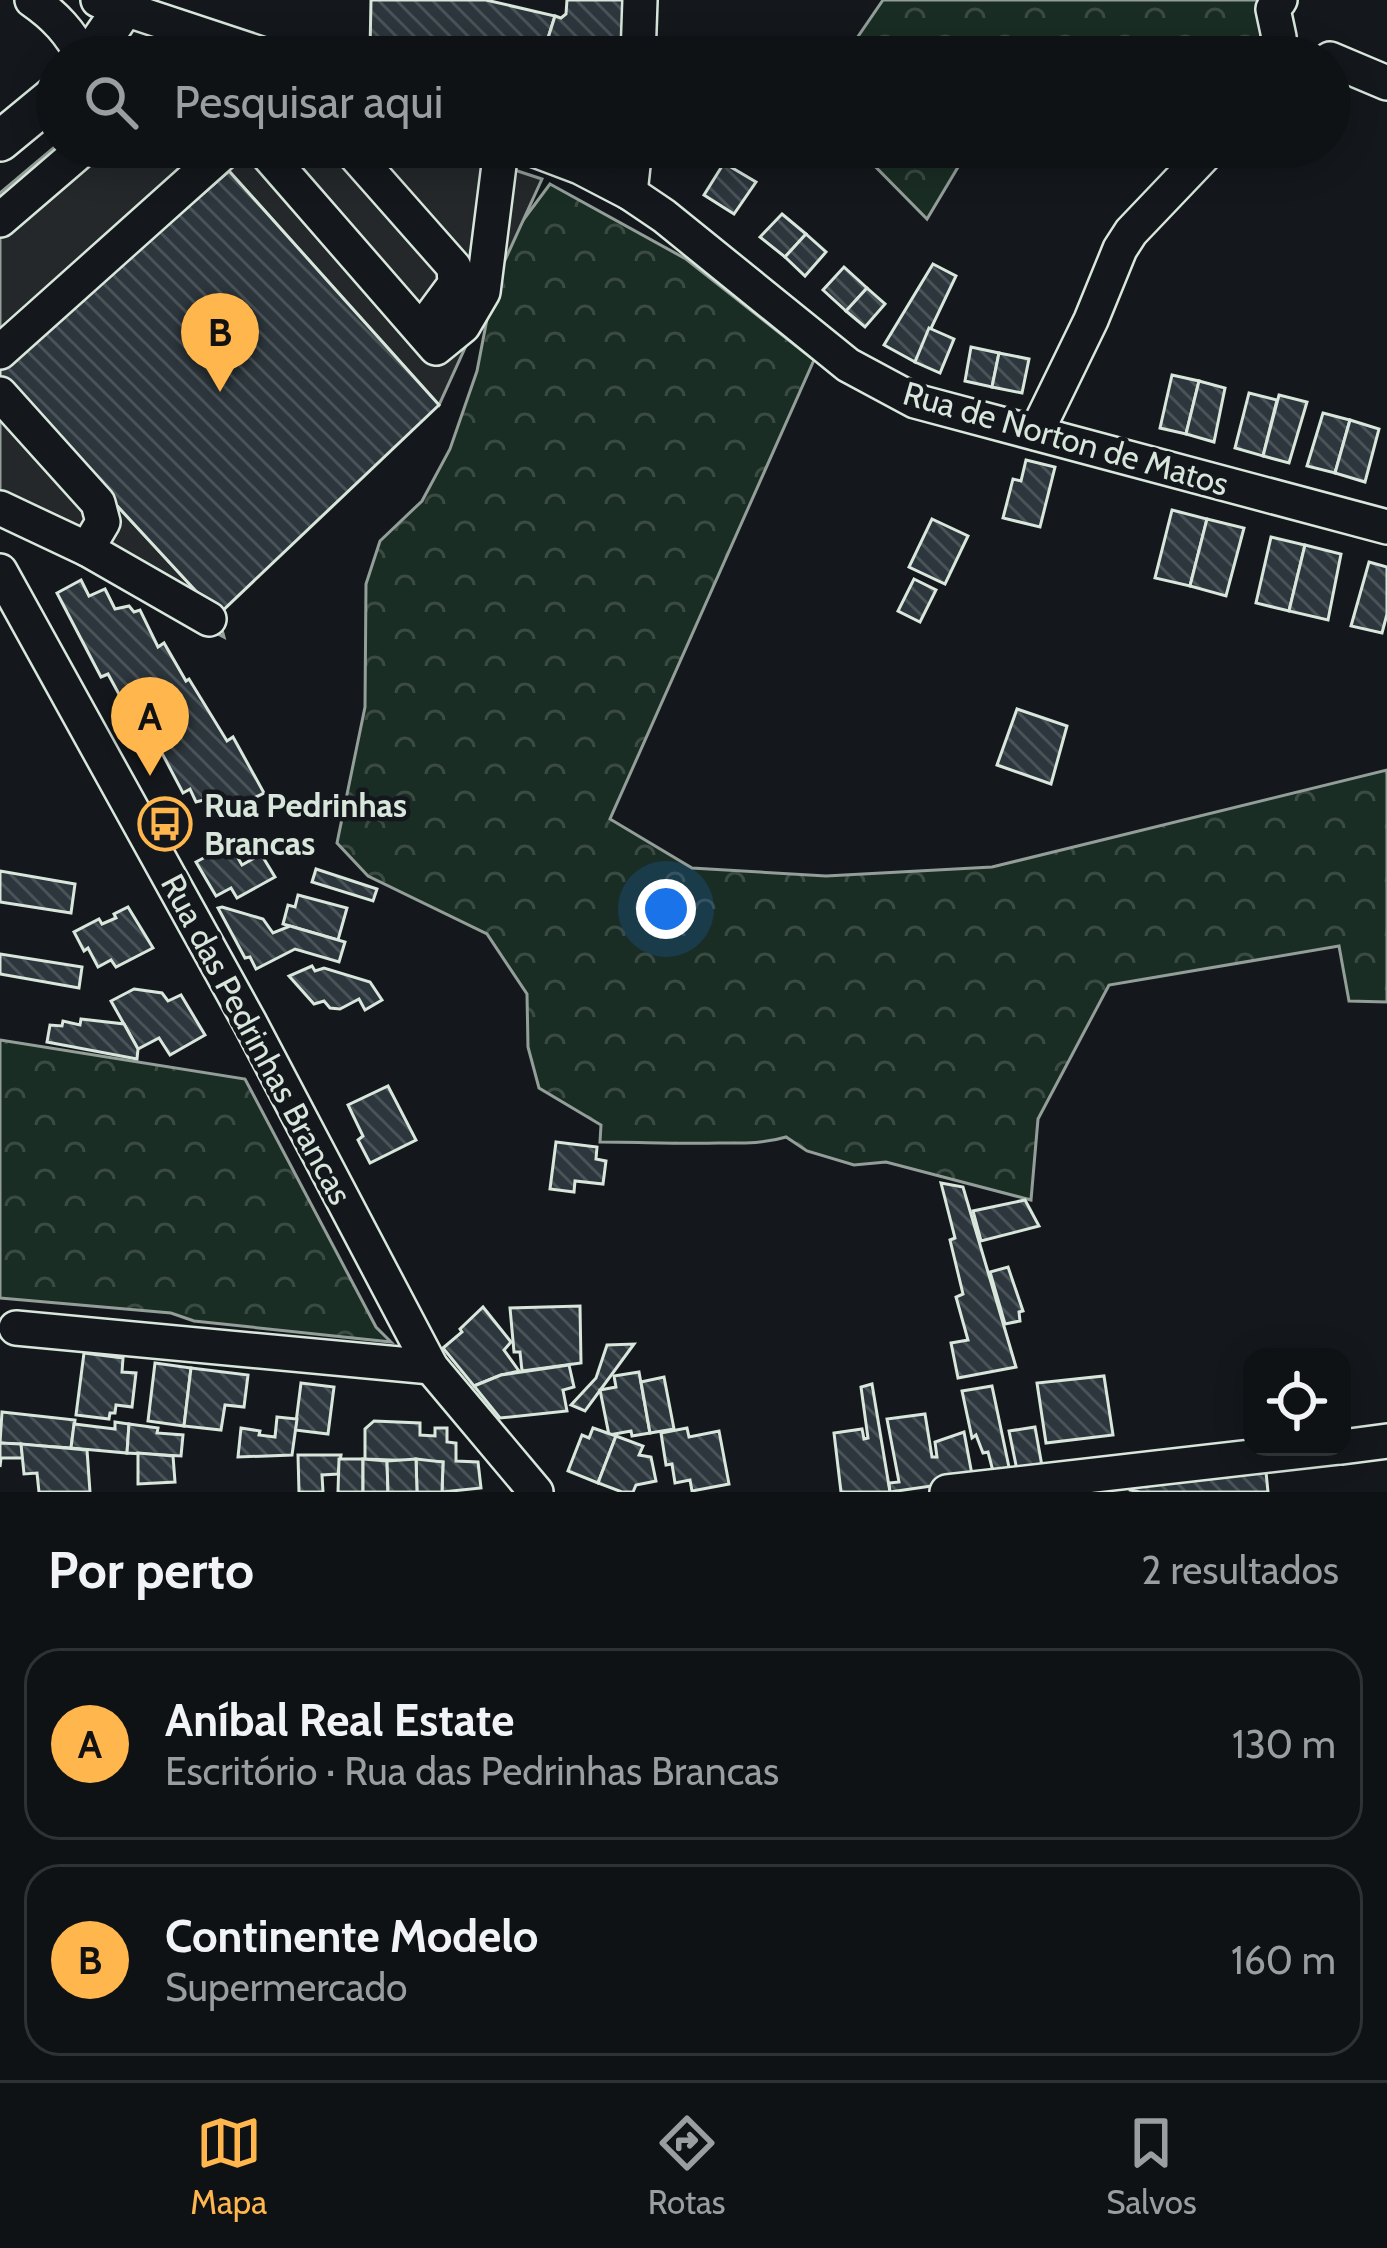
<!DOCTYPE html>
<html lang="pt">
<meta charset="utf-8">
<style>
:root{--surface:#0f1215;--page:#181b1e;--text:#f1f3f6;--muted:#9b9ea0;--line:#2f3234;--accent:#ffb74d}
body{margin:0;font-family:Cabin,sans-serif;background:var(--page);color:var(--text)}
.controls{position:absolute;right:36px;bottom:36px;display:grid;overflow:hidden;border-radius:24px;box-shadow:0 6px 30px #0003}
.controls button{width:108px;height:108px;display:grid;place-items:center;padding:0;border:0;border-bottom:3px solid var(--line);background:var(--surface);color:var(--text);font:60px sans-serif}
.you{position:absolute;left:666px;top:909px;width:42px;height:42px;margin:-30px;border:9px solid #fff;border-radius:50%;background:#1a73e8;box-shadow:0 0 0 18px #1a73e833}
.badge{display:grid;place-items:center;width:78px;height:78px;border-radius:50%;background:var(--accent);color:#111;font-size:39px;font-weight:700}
.pin{position:absolute;translate:-50% -99px;filter:drop-shadow(0 3px 6px #0008)}
.pin::after{content:'';position:absolute;top:63px;width:42px;height:36px;background:inherit;clip-path:polygon(0 0,100% 0,50% 100%)}
.list{margin:0;padding:0;list-style:none}
h2{display:flex;justify-content:space-between;align-items:center;height:156px;margin:0;padding:0 48px;font-size:51px}
h2 small{font-size:39px;font-weight:400;color:var(--muted)}
.list li{display:grid;grid-template-columns:78px 1fr auto;gap:36px;align-items:center;box-sizing:border-box;height:192px;margin:0 24px 24px;padding:0 24px;border:3px solid var(--line);border-radius:36px}
.list b{display:block;font-size:45px;white-space:nowrap}
.list p{margin:0;font-size:39px;white-space:nowrap;color:var(--muted)}
.list em{font-size:39px;font-style:normal;color:var(--muted)}
.icon{flex:none;width:66px;height:66px;fill:none;stroke:currentColor;stroke-width:2;stroke-linecap:round;stroke-linejoin:round}
.map{position:relative;flex:none;width:1387px;height:1492px;overflow:hidden}
.search{position:absolute;background:var(--surface);box-shadow:0 6px 30px #0003;left:36px;right:36px;top:36px;height:132px;display:flex;align-items:center;gap:30px;box-sizing:border-box;padding:0 42px;border-radius:66px;color:var(--muted);font-size:45px}
.sheet{height:588px;background:var(--surface)}
nav{display:flex;justify-content:space-around;align-items:center;box-sizing:border-box;height:168px;border-top:3px solid var(--line);background:var(--surface);font-size:33px;color:var(--muted)}
nav a{display:grid;justify-items:center;gap:6px}
nav .on{color:var(--accent)}
.map>svg:first-child{display:block}
.forest{fill:url(#forest-crowns);stroke:#939e99;stroke-width:3}
.parking{fill:#24282b;stroke:#939e99;stroke-width:3}
.building{fill:url(#building-back-hatch);stroke:#d8e6dc;stroke-width:3}
.lines{fill:none;stroke-linecap:round;stroke-linejoin:round}
.minor-casing{stroke:#d8e6dc;stroke-width:38}
.major-casing{stroke:#d8e6dc;stroke-width:44}
.minor{stroke:#14181c;stroke-width:33}
.major{stroke:#14181c;stroke-width:39}
.labels{text-anchor:middle;dominant-baseline:central;stroke-width:9;stroke-linejoin:round;paint-order:stroke}
.street-label{font-size:33px;fill:#d8e6dc;stroke:#14181c}
.poi-label{font-size:33px;font-weight:bold;fill:#d8e6dc;stroke:#14181c;text-anchor:start}
</style>
<div class="map">
<svg width="1387" height="1492" viewBox="0 0 1387 1492">
<defs>
<pattern id="forest-crowns" width="20" height="18" patternUnits="userSpaceOnUse" patternTransform="scale(3)"><rect width="20" height="18" fill="#1a2d24"/><path d="M2 6a3 3 0 1 1 6 0M12 15a3 3 0 1 1 6 0" fill="none" stroke="#3b4b43"/></pattern>
<pattern id="building-back-hatch" width="6" height="6" patternUnits="userSpaceOnUse" patternTransform="scale(3)"><rect width="6" height="6" fill="#2c363c"/><path d="M-1 5l2 2M0 0l6 6M5-1l2 2" fill="none" stroke="#4a5358"/></pattern>
</defs>
<rect width="100%" height="100%" fill="#14181c"/>
<g class="forest">
<path d="M883 0H1268L1256 57H844Z"/>
<path d="M856 147H970L927 219Z"/>
<path d="M550 184 686 259 814 360 610 819 692 868 826 876 992 867 1387 770V1002L1349 1001 1339 946 1109 985 1038 1119 1031 1200 886 1162 854 1165 807 1151 786 1137C763 1144 741 1143 718 1143 678 1144 639 1142 600 1142L601 1125 539 1088 528 1047 527 994 487 934 368 876 337 843 365 707 366 584 380 541 422 501 450 449 477 371 492 293 512 235Z"/>
<path d="M0 1040 245 1079 376 1327 391 1342 194 1321 171 1313 0 1298Z"/>
</g>
<g class="parking">
<path d="M57 145V147H444L542 179 439 405 229 171 0 370V193Z"/>
<path d="M0 379 218 615 224 637 4 523 0 513Z"/>
</g>
<g class="building">
<path d="M371 0H486L555 16 542 57H392L370 51Z"/>
<path d="M567 0H633L632 57H542L555 16 561 18 566 14Z"/>
<path d="M677 39 695 40 693 57H664V46H676Z"/>
<path d="M724 163 756 182 734 214 704 195Z"/>
<path d="M229 171 439 405 218 615 0 379V370Z"/>
<path d="M782 214 806 234 785 257 760 237Z"/>
<path d="M806 234 826 252 805 276 785 257Z"/>
<path d="M933 264 956 276 915 362 884 345Z"/>
<path d="M844 267 867 288 846 311 823 290Z"/>
<path d="M867 288 885 304 865 327 846 311Z"/>
<path d="M929 328 954 339 940 373 915 362Z"/>
<path d="M971 347 999 353 992 387 965 381Z"/>
<path d="M999 353 1029 359 1022 393 992 387Z"/>
<path d="M1172 375 1199 381 1186 434 1160 428Z"/>
<path d="M1199 381 1225 388 1214 442 1186 434Z"/>
<path d="M1249 393 1277 400 1263 456 1235 448Z"/>
<path d="M1279 395 1307 402 1289 463 1263 456Z"/>
<path d="M1323 413 1350 420 1335 473 1307 466Z"/>
<path d="M1350 420 1379 429 1365 482 1335 473Z"/>
<path d="M1026 460 1055 467 1040 527 1003 518 1013 479 1021 481Z"/>
<path d="M1172 510 1207 519 1190 586 1155 578Z"/>
<path d="M932 519 968 536 945 584 909 567Z"/>
<path d="M1207 519 1244 528 1226 596 1190 586Z"/>
<path d="M1271 537 1305 545 1289 611 1256 603Z"/>
<path d="M1305 545 1341 554 1328 620 1289 611Z"/>
<path d="M1369 562 1387 567V614L1382 633 1351 626Z"/>
<path d="M914 579 936 590 920 622 898 611Z"/>
<path d="M81 580 89 596 105 589 115 609 129 606 134 612 140 610 158 647 164 643 186 681 189 679 227 741 233 737 264 793 230 810 223 795 196 802 190 789 183 793 154 738 144 740 108 674 101 677 57 593Z"/>
<path d="M1017 709 1067 726 1051 784 997 765Z"/>
<path d="M230 844 242 865 261 854 275 877 237 898 231 888 216 896 196 862Z"/>
<path d="M316 869 377 889 373 901 312 882Z"/>
<path d="M0 871 75 884 71 913 0 902Z"/>
<path d="M298 895 347 908 338 940 283 924 288 905 295 907Z"/>
<path d="M128 907 153 948 116 967 111 960 98 967 88 948 84 951 74 932 99 919 102 924 116 918 114 914Z"/>
<path d="M222 907 263 919 273 933 290 926 345 942 339 962 295 949 256 969 250 957 245 958 218 908Z"/>
<path d="M0 954 82 967 79 988 0 974Z"/>
<path d="M312 966 315 971 324 968 370 982 382 1000 365 1010 359 999 340 1009 330 1008 324 1001 314 1004 289 976Z"/>
<path d="M134 989 162 993 168 1001 181 995 205 1035 170 1055 159 1038 138 1049 111 1001Z"/>
<path d="M81 1019 124 1024 138 1049 137 1059 47 1042 50 1025 62 1026 63 1021 80 1025Z"/>
<path d="M388 1086 416 1140 370 1163 358 1140 363 1136 348 1105Z"/>
<path d="M556 1142 597 1147 596 1159 606 1161 603 1184 575 1181 574 1192 550 1189Z"/>
<path d="M941 1183 963 1187 1016 1367 958 1378 951 1343 968 1340 956 1297 963 1294 950 1240 955 1238Z"/>
<path d="M1025 1200 1039 1226 981 1241 973 1211Z"/>
<path d="M1008 1267 1023 1311 1019 1312 1020 1321 1005 1324 990 1272Z"/>
<path d="M580 1306 581 1363 522 1371 520 1352H514L510 1308Z"/>
<path d="M483 1307 511 1342 504 1350 519 1371 501 1375 474 1386 443 1348 462 1332 460 1329Z"/>
<path d="M634 1344 585 1411 571 1405 596 1378 607 1345Z"/>
<path d="M84 1353 123 1358 122 1372 136 1373 132 1407 116 1405 115 1413H110L109 1419 76 1415Z"/>
<path d="M155 1363 191 1368 184 1426 148 1421Z"/>
<path d="M569 1365 574 1387 563 1390 567 1411 500 1418 474 1386 501 1375Z"/>
<path d="M191 1368 248 1375 244 1407 225 1405 221 1430 184 1426Z"/>
<path d="M639 1372 650 1433 632 1436 631 1431 609 1435 600 1390 616 1387 614 1376Z"/>
<path d="M1104 1376 1113 1435 1046 1443 1037 1383Z"/>
<path d="M664 1377 674 1429 650 1433 641 1382Z"/>
<path d="M301 1383 334 1387 328 1434 295 1430Z"/>
<path d="M872 1384 890 1492H841L834 1433 862 1429 864 1439 868 1438 861 1387Z"/>
<path d="M992 1386 1010 1472 994 1475 988 1452 983 1453 976 1435 972 1438 962 1391Z"/>
<path d="M2 1412 75 1420 71 1448 0 1443Z"/>
<path d="M925 1414 932 1457H937L935 1442 964 1432 973 1480 890 1492 889 1483 899 1482 887 1419Z"/>
<path d="M277 1417 297 1419 292 1455 238 1457 241 1428 260 1431 259 1435 275 1437Z"/>
<path d="M374 1421 420 1423V1435L435 1436V1428H447V1442L456 1443V1461L478 1462 481 1488 442 1492 443 1462 365 1459V1429Z"/>
<path d="M115 1422 129 1424 127 1453 71 1448 74 1424 115 1429Z"/>
<path d="M129 1424 158 1428 157 1433 183 1435 181 1456 127 1453Z"/>
<path d="M1035 1427 1042 1466 1017 1470 1009 1431Z"/>
<path d="M593 1428 616 1436 598 1483 568 1471 582 1435 589 1438Z"/>
<path d="M687 1428 689 1437 719 1431 729 1484 692 1491 690 1480 675 1483 672 1464 666 1465 661 1433Z"/>
<path d="M616 1436 643 1446 639 1455 651 1457 656 1481 636 1485 633 1492H622L598 1483Z"/>
<path d="M0 1443 21 1444 23 1458H1L0 1467Z"/>
<path d="M21 1444 87 1450 90 1492H39L37 1473 24 1474Z"/>
<path d="M138 1453 173 1456 175 1482 138 1484Z"/>
<path d="M298 1455H341L338 1474 322 1475 323 1492H299Z"/>
<path d="M339 1459H363V1492H338Z"/>
<path d="M363 1459 387 1461 388 1492H363Z"/>
<path d="M416 1459 443 1462 442 1492H417Z"/>
<path d="M416 1459 417 1492H388L387 1461Z"/>
<path d="M1266 1472 1268 1492H1140L1130 1490 1129 1483Z"/>
</g>
<g class="lines">
<g class="minor-casing">
<g id="minor">
<path d="M32 0C55 16 70 32 83 57"/>
<path d="M98 0 270 57"/>
<path d="M638 57 640 0"/>
<path d="M1272 57 1279 37 1273 9 1280 0"/>
<path d="M1330 59 1387 83"/>
<path d="M261 147 436 348 463 326 483 292 499 165V147"/>
<path d="M348 147 454 267 455 284 421 330"/>
<path d="M527 147 580 167 630 193 664 216 848 365 915 401 1387 527"/>
<path d="M630 193 635 147"/>
<path d="M0 220 85 147"/>
<path d="M0 352 229 147"/>
<path d="M0 394 98 503 103 522 87 549 0 508"/>
<path d="M1036 433 1091 320 1120 249 1131 232 1212 147"/>
<path d="M87 549 209 619"/>
<path d="M0 571 250 1023 431 1367 536 1492"/>
<path d="M16 1328 431 1367"/>
<path d="M1342 1447 1387 1441"/>
<path d="M947 1492 1338 1447"/>
</g>
</g>
<g class="major-casing">
<g id="major">
<path d="M90 57 129 0"/>
<path d="M0 141 57 94"/>
</g>
</g>
<use href="#minor" class="minor"/>
<use href="#major" class="major"/>
</g>
<defs>
<g id="bus-ring" transform="scale(2.7)"><circle r="9.5" fill="#14181c" stroke="#ffb74d" stroke-width="1.5"/><path d="M-5-6H5V4H4V6H2V4H-2V6H-4V4H-5ZM-3.5-4V0h7V-4ZM-3.5 1.2v1.5H-2V1.2ZM2 1.2v1.5H3.5V1.2Z" fill="#ffb74d"/></g>
</defs>
<g fill-rule="evenodd">
<use href="#bus-ring" x="165" y="824"/>
</g>
<g class="labels">
<g class="street-label">
<text transform="translate(1066 438) rotate(16)">Rua de Norton de Matos</text>
<text transform="translate(257 1039) rotate(62)">Rua das Pedrinhas Brancas</text>
</g>
<g class="poi-label">
<text x="204" y="805">Rua Pedrinhas<tspan x="204" dy="38">Brancas</tspan></text>
</g>
</g>
</svg>
<div class="controls">
<button><svg class="icon" aria-label="locate" viewBox="0 0 24 24"><circle cx="12" cy="12" r="6"/><path d="M12 2v4M12 18v4M2 12h4M18 12h4"/></svg></button>
</div>
<div class="you"></div>
<div class="pin badge" style="left:150px;top:776px">A</div>
<div class="pin badge" style="left:220px;top:392px">B</div>
<div class="search"><svg class="icon" aria-label="search" viewBox="0 0 24 24"><circle cx="10" cy="10" r="6"/><path d="M15 15l6 6"/></svg>Pesquisar aqui</div>
</div>
<section class="sheet">
<h2>Por perto<small>2 resultados</small></h2>
<ul class="list">
<li><span class="badge">A</span><div><b>Aníbal Real Estate</b><p>Escritório · Rua das Pedrinhas Brancas</p></div><em>130 m</em></li>
<li><span class="badge">B</span><div><b>Continente Modelo</b><p>Supermercado</p></div><em>160 m</em></li>
</ul>
</section>
<nav>
<a class="on"><svg class="icon" aria-label="map" viewBox="0 0 24 24"><path d="M3 6l6-2 6 2 6-2v14l-6 2-6-2-6 2zM9 4v14M15 6v14"/></svg>Mapa</a>
<a><svg class="icon" aria-label="directions" viewBox="0 0 24 24"><path d="M12 3l9 9-9 9-9-9zM9 14v-3h6M13 9l2 2-2 2"/></svg>Rotas</a>
<a><svg class="icon" aria-label="saved" viewBox="0 0 24 24"><path d="M7 4h10v16l-5-4-5 4z"/></svg>Salvos</a>
</nav>
